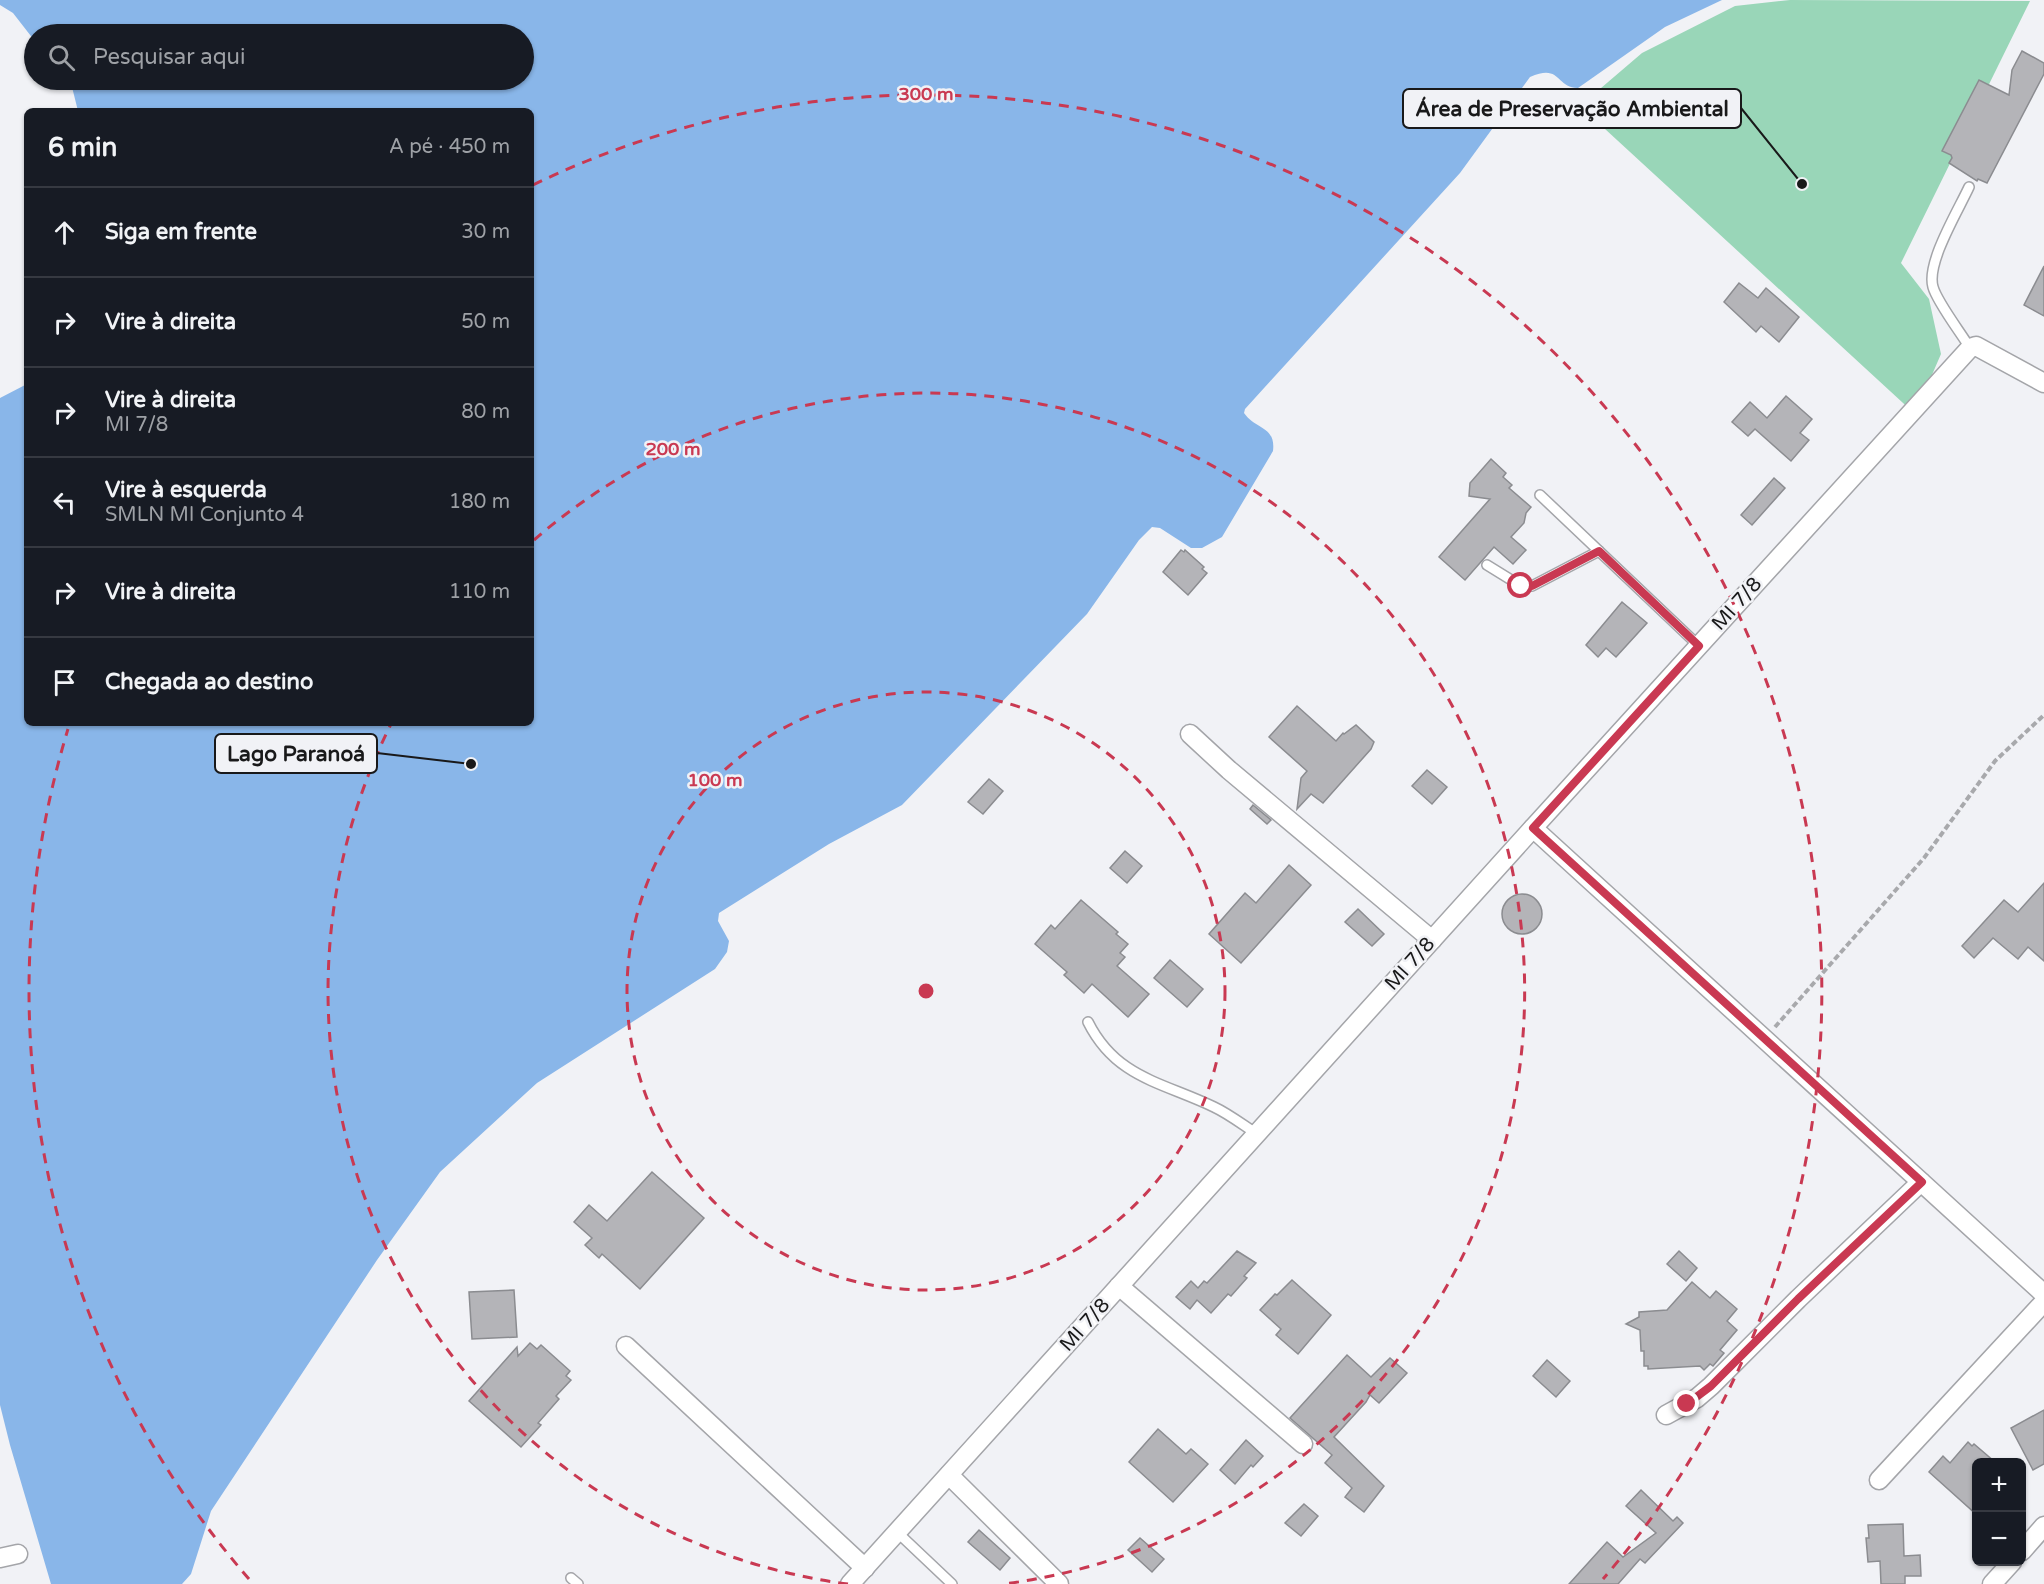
<!DOCTYPE html>
<html lang="pt">
<meta charset="utf-8">
<style>
:root{--surface:#171b24;--page:#20242c;--text:#f1f3f6;--muted:#9ea1a6;--line:#363941}
body{margin:0;font-family:"Varela Round",sans-serif;background:var(--page);color:var(--text)}
.controls{position:absolute;right:18px;bottom:18px;display:grid;overflow:hidden;border-radius:9px;box-shadow:0 2px 4px #0004}
.controls button{width:54px;height:54px;display:grid;place-items:center;padding:0;border:0;border-bottom:2px solid var(--line);background:var(--surface);color:var(--text);font:30px sans-serif}
.stop{position:absolute;width:18px;height:18px;margin:-14px;border:4px solid #c93952;border-radius:50%;background:#fff}
.stop.end{background:#c93952;border-color:#fff;box-shadow:0 2px 6px #0008}
.list{margin:0;padding:0;list-style:none}
h2{display:flex;justify-content:space-between;align-items:center;height:78px;margin:0;padding:0 24px;font-size:26px}
h2 small{font-size:20px;font-weight:400;color:var(--muted)}
.list li{display:grid;grid-template-columns:39px 1fr auto;gap:18px;align-items:center;box-sizing:border-box;height:90px;padding:0 24px;border-top:2px solid var(--line)}
.list b{display:block;font-size:22px;white-space:nowrap}
.list p{margin:0;font-size:20px;white-space:nowrap;color:var(--muted)}
.list em{font-size:20px;font-style:normal;color:var(--muted)}
.icon{flex:none;width:33px;height:33px;fill:none;stroke:currentColor;stroke-width:2;stroke-linecap:round;stroke-linejoin:round}
.map{position:relative;flex:none;width:2044px;height:1584px;overflow:hidden}
.search{position:absolute;background:var(--surface);box-shadow:0 2px 4px #0004;left:24px;top:24px;width:510px;height:66px;display:flex;align-items:center;gap:15px;box-sizing:border-box;padding:0 21px;border-radius:33px;color:var(--muted);font-size:22px}
.panel{position:absolute;background:var(--surface);box-shadow:0 2px 4px #0004;left:24px;top:108px;width:510px;height:618px;border-radius:9px}
.map>svg:first-child{display:block}
.green{fill:#99d6b8}
.water{fill:#89b6e9}
.building{fill:#b4b4b8;stroke:#8b8c90;stroke-width:1.5}
.lines{fill:none;stroke-linecap:round;stroke-linejoin:round}
.lane-casing{stroke:#a4a5a9;stroke-width:12}
.street-casing{stroke:#a4a5a9;stroke-width:21}
.path{stroke:#a8a9ac;stroke-width:4;stroke-dasharray:6 3;stroke-linecap:butt}
.lane{stroke:#fff;stroke-width:9}
.street{stroke:#fff;stroke-width:18}
.route{stroke:#c93952;stroke-width:8}
.ring{fill:none;stroke:#c93952;stroke-width:3;stroke-dasharray:10 8}
.labels{text-anchor:middle;dominant-baseline:central;stroke-width:5;stroke-linejoin:round;paint-order:stroke}
.street-label{font-size:20px;fill:#19191a;stroke:#f1f2f6}
.centre{fill:#c93952;stroke:#f1f2f6;stroke-width:3}
.ring-label{font-size:18px;text-anchor:middle;font-weight:bold;fill:#c93952;stroke:#f1f2f6;stroke-width:5;stroke-linejoin:round;paint-order:stroke}
.leader{fill:none;stroke:#19191a;stroke-width:2}
.callout-dot{fill:#19191a;stroke:#f1f2f6;stroke-width:2}
.callout{fill:#f1f2f6;stroke:#19191a;stroke-width:2}
.callout-label{font-size:21px;text-anchor:middle;font-weight:bold;fill:#19191a}
</style>
<div class="map">
<svg width="2044" height="1584" viewBox="0 0 2044 1584">
<rect width="100%" height="100%" fill="#f1f2f6"/>
<path class="green" d="M1790 0 2030 1 1901 263 1929 299 1941 354 1915 414 1580 106 1642 53 1735 6Z"/>
<path class="water" d="M0 0H1722L1665 27 1578 88C1555 87 1561 63 1530 77L1460 173 1245 409 1244 413C1256 430 1276 426 1273 451L1222 537 1202 548H1191L1160 528 1152 527 1139 540 1087 614 902 805 829 844 719 913 718 921 729 941 727 952 715 969 537 1083 440 1172 377 1260 211 1511 191 1574 182 1584H51L10 1445 0 1405V398L27 384V723H531V111H78L72 87 66 80H524V34H34V40L13 13 0 5Z"/>
<g class="building">
<path d="M2022 51 2044 63V74L1987 183 1978 179 1977 181 1949 163 1952 158 1951 155 1942 151 1979 80 2009 95 2012 70Z"/>
<path d="M2044 266V316L2024 305Z"/>
<path d="M1739 283 1758 298 1766 288 1799 317 1779 342 1761 326 1756 332 1724 302Z"/>
<path d="M1786 396 1812 419 1800 433 1809 440 1791 461 1755 429 1748 436 1732 422 1750 402 1767 418Z"/>
<path d="M1491 459 1506 473 1503 477 1512 485 1509 488 1531 507 1526 513 1524 523 1511 537 1526 550 1513 564 1494 547 1465 580 1439 557 1490 499 1469 496 1470 483Z"/>
<path d="M1774 478 1785 488 1752 525 1741 515Z"/>
<path d="M1181 550 1184 552 1185 550 1204 567 1202 569 1207 573 1188 595 1163 572Z"/>
<path d="M1622 602 1647 623 1616 657 1606 648 1598 657 1586 645Z"/>
<path d="M1297 706 1336 741 1343 733 1344 734 1356 725 1374 742 1371 749 1323 803 1311 794 1297 809 1301 778 1307 771 1269 737Z"/>
<path d="M1427 770 1447 787 1432 804 1412 786Z"/>
<path d="M989 779 1003 791 983 814 968 802Z"/>
<path d="M1253 805 1271 820 1267 824 1250 809Z"/>
<path d="M1125 851 1142 866 1127 883 1110 868Z"/>
<path d="M1289 865 1311 885 1241 963 1209 934 1245 893 1256 903Z"/>
<path d="M2044 883V961L2028 947 2018 959 1993 938 1974 958 1962 946 2004 900 2018 912Z"/>
<circle cx="1522" cy="914" r="20"/>
<path d="M1081 900 1118 932 1116 934 1128 944 1120 953 1125 957 1117 966 1149 994 1128 1017 1092 984 1084 993 1064 975 1067 972 1035 944 1051 925 1055 929Z"/>
<path d="M1358 909 1384 934 1372 946 1345 922Z"/>
<path d="M1170 960 1203 989 1187 1007 1154 978Z"/>
<path d="M652 1172 704 1218 640 1289 602 1254 599 1258 585 1245 592 1238 574 1222 589 1205 607 1221Z"/>
<path d="M1237 1251 1256 1263 1244 1276 1247 1278 1231 1296 1228 1294 1211 1313 1197 1300 1190 1309 1176 1297 1191 1281 1198 1288 1204 1281 1207 1283Z"/>
<path d="M1679 1251 1697 1268 1686 1281 1667 1264Z"/>
<path d="M1292 1280 1331 1315 1298 1354 1276 1335 1281 1329 1260 1310 1275 1294 1277 1295Z"/>
<path d="M1692 1282 1710 1298 1716 1291 1737 1309 1727 1321 1737 1330 1720 1350 1724 1353 1713 1366 1710 1364 1704 1370 1700 1366 1648 1369V1366H1644V1351H1641L1640 1330 1626 1324 1639 1317V1312L1667 1310Z"/>
<path d="M514 1290 517 1337 472 1339 469 1292Z"/>
<path d="M530 1343 537 1349 541 1345 570 1371 566 1376 571 1380 556 1396 559 1399 538 1423 541 1425 521 1447 469 1401 517 1347 518 1356Z"/>
<path d="M1347 1355 1371 1377 1390 1358 1407 1373 1379 1403 1370 1395 1366 1402 1334 1437 1384 1486 1364 1512 1345 1497 1352 1488 1325 1463 1332 1455 1290 1418Z"/>
<path d="M1547 1360 1570 1381 1556 1397 1533 1376Z"/>
<path d="M2044 1410V1464L2033 1470 2011 1428Z"/>
<path d="M1158 1429 1186 1454 1191 1449 1208 1464 1173 1502 1129 1462Z"/>
<path d="M1246 1440 1263 1456 1253 1467 1251 1465 1235 1484 1220 1470Z"/>
<path d="M1968 1442 1972 1446 1974 1444 1995 1462H1977V1515L1929 1472 1943 1456 1950 1463Z"/>
<path d="M1641 1490 1673 1521 1677 1517 1683 1523 1645 1563 1640 1559 1618 1584H1569L1607 1542 1623 1557 1656 1533 1626 1506Z"/>
<path d="M1304 1504 1318 1516 1301 1536 1285 1523Z"/>
<path d="M1903 1524 1904 1556 1920 1555 1921 1576H1905V1584H1881L1880 1561 1868 1562 1866 1538H1869L1868 1525Z"/>
<path d="M979 1530 1010 1558 1000 1570 968 1542Z"/>
<path d="M1140 1538 1164 1559 1152 1572 1128 1550Z"/>
</g>
<g class="lines">
<g class="lane-casing">
<g id="lane">
<path d="M1969 187C1958 211 1926 263 1933 287 1937 302 1961 333 1970 348"/>
<path d="M1540 495 1699 646"/>
<path d="M1487 565 1521 586H1532L1599 551"/>
<path d="M1088 1022C1116 1078 1162 1082 1214 1107 1229 1114 1243 1125 1257 1134"/>
<path d="M897 1532 952 1584"/>
<path d="M571 1578 578 1584"/>
</g>
</g>
<g class="street-casing">
<g id="street">
<path d="M1190 734 1229 770 1432 940"/>
<path d="M1533 828 2044 1294"/>
<path d="M1119 1286 1303 1444"/>
<path d="M626 1346 865 1568"/>
<path d="M1666 1415 1697 1398 1711 1386 1798 1299 1921 1182"/>
<path d="M949 1475 1059 1584"/>
<path d="M1879 1480 2044 1302"/>
<path d="M2022 1551 2044 1526"/>
<path d="M0 1558 18 1554"/>
<path d="M850 1584 1533 828 1970 348 1976 346 2044 383"/>
<path d="M1992 1584 2012 1562"/>
</g>
</g>
<path class="path" d="M1775 1027 1924 858 1995 761 2044 715"/>
<use href="#lane" class="lane"/>
<use href="#street" class="street"/>
</g>
<g class="lines">
<path class="route" d="M1521 586H1532L1599 551 1699 646 1533 828 1922 1182 1798 1299 1711 1386 1687 1404"/>
</g>
<g class="ring">
<circle cx="926" cy="991" r="299"/>
<path d="M848 1584A598 598 0 0 1 391 724M534 540A598 598 0 1 1 1004 1584"/>
<path d="M249 1579A897 897 0 0 1 68 729M533 185A897 897 0 0 1 1603 1579"/>
</g>
<g class="labels">
<g class="street-label">
<text transform="translate(1737 604) rotate(-48)">MI 7/8</text>
<text transform="translate(1410 964) rotate(-48)">MI 7/8</text>
<text transform="translate(1085 1325) rotate(-48)">MI 7/8</text>
</g>
</g>
<circle cx="926" cy="991" r="9" class="centre"/>
<g class="ring-label">
<text x="926" y="100">300 m</text>
<text x="673" y="455">200 m</text>
<text x="715" y="786">100 m</text>
</g>
<path class="leader" d="M1802 184L1741 108M471 764L377 753"/>
<g class="callout-dot">
<circle cx="1802" cy="184" r="6"/>
<circle cx="471" cy="764" r="6"/>
</g>
<g class="callout">
<rect x="1403" y="89" width="338" height="39" rx="6"/>
<rect x="215" y="734" width="162" height="39" rx="6"/>
</g>
<g class="callout-label">
<text x="1572" y="116">Área de Preservação Ambiental</text>
<text x="296" y="761">Lago Paranoá</text>
</g>
</svg>
<div class="controls">
<button>+</button>
<button>−</button>
</div>
<div class="stop" style="left:1521px;top:586px"></div>
<div class="stop end" style="left:1687px;top:1404px"></div>
<div class="search"><svg class="icon" aria-label="search" viewBox="0 0 24 24"><circle cx="10" cy="10" r="6"/><path d="M15 15l6 6"/></svg>Pesquisar aqui</div>
<section class="panel">
<h2>6 min<small>A pé · 450 m</small></h2>
<ul class="list">
<li><svg class="icon" aria-label="ahead" viewBox="0 0 24 24"><path d="M12 20V5M6 11l6-6 6 6"/></svg><div><b>Siga em frente</b></div><em>30 m</em></li>
<li><svg class="icon" aria-label="right" viewBox="0 0 24 24"><path d="M7 20v-9h11M14 6l5 5-5 5"/></svg><div><b>Vire à direita</b></div><em>50 m</em></li>
<li><svg class="icon" aria-label="right" viewBox="0 0 24 24"><path d="M7 20v-9h11M14 6l5 5-5 5"/></svg><div><b>Vire à direita</b><p>MI 7/8</p></div><em>80 m</em></li>
<li><svg class="icon" aria-label="left" viewBox="0 0 24 24"><path d="M17 20v-9H6M10 6l-5 5 5 5"/></svg><div><b>Vire à esquerda</b><p>SMLN MI Conjunto 4</p></div><em>180 m</em></li>
<li><svg class="icon" aria-label="right" viewBox="0 0 24 24"><path d="M7 20v-9h11M14 6l5 5-5 5"/></svg><div><b>Vire à direita</b></div><em>110 m</em></li>
<li><svg class="icon" aria-label="arrive" viewBox="0 0 24 24"><path d="M6 21V4h12l-3 4 3 4H6"/></svg><div><b>Chegada ao destino</b></div></li>
</ul>
</section>
</div>
